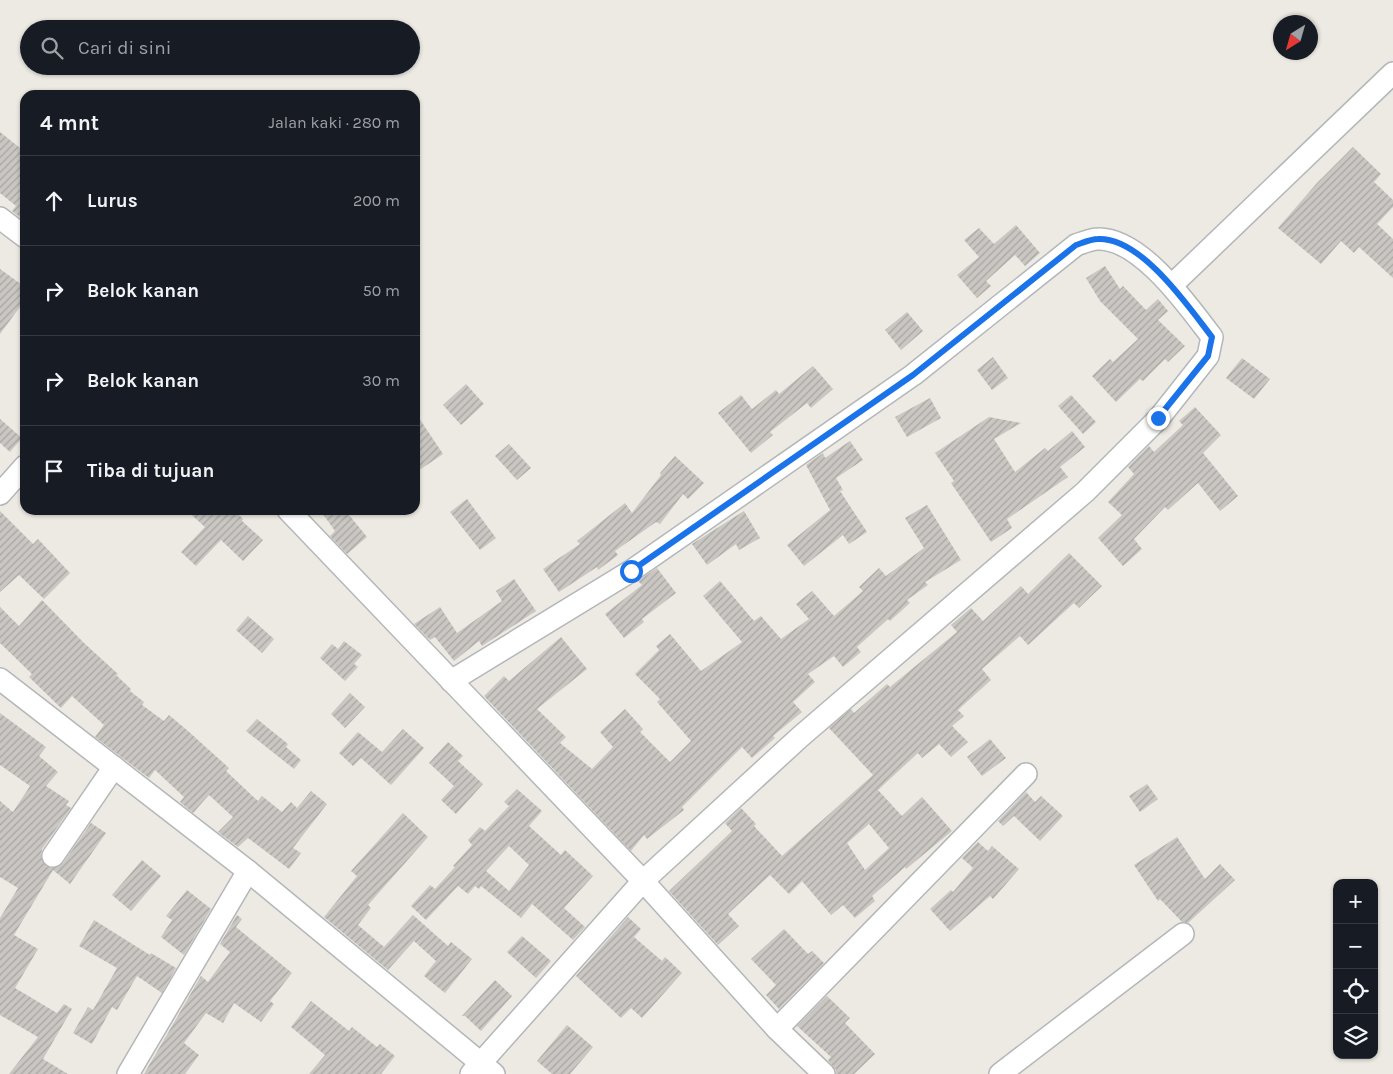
<!DOCTYPE html>
<html lang="id">
<meta charset="utf-8">
<style>
:root{--surface:#171b24;--page:#20242c;--text:#f1f3f6;--muted:#9ea1a6;--line:#363941}
body{margin:0;font-family:Karla,sans-serif;background:var(--page);color:var(--text)}
.controls{position:absolute;right:15px;bottom:15px;display:grid;overflow:hidden;border-radius:10px;box-shadow:0 1px 4px #0004}
.controls button{width:45px;height:45px;display:grid;place-items:center;padding:0;border:0;border-bottom:1px solid var(--line);background:var(--surface);color:var(--text);font:25px sans-serif}
.compass{position:absolute;left:1273px;top:15px;width:45px;height:45px;border-radius:50%;background:var(--surface);box-shadow:0 1px 4px #0004;rotate:217deg}
.stop{position:absolute;width:15px;height:15px;margin:-11px;border:4px solid #1a73e8;border-radius:50%;background:#fff}
.stop.end{background:#1a73e8;border-color:#fff;box-shadow:0 1px 5px #0008}
.list{margin:0;padding:0;list-style:none}
h2{display:flex;justify-content:space-between;align-items:center;height:65px;margin:0;padding:0 20px;font-size:21px}
h2 small{font-size:16px;font-weight:400;color:var(--muted)}
.list li{display:grid;grid-template-columns:32px 1fr auto;gap:15px;align-items:center;box-sizing:border-box;height:90px;padding:0 20px;border-top:1px solid var(--line)}
.list b{display:block;font-size:19px;white-space:nowrap}
.list em{font-size:16px;font-style:normal;color:var(--muted)}
.icon{flex:none;width:28px;height:28px;fill:none;stroke:currentColor;stroke-width:2;stroke-linecap:round;stroke-linejoin:round}
.map{position:relative;flex:none;width:1393px;height:1074px;overflow:hidden}
.search{position:absolute;background:var(--surface);box-shadow:0 1px 4px #0004;left:20px;top:20px;width:400px;height:55px;display:flex;align-items:center;gap:12px;box-sizing:border-box;padding:0 18px;border-radius:28px;color:var(--muted);font-size:19px}
.panel{position:absolute;background:var(--surface);box-shadow:0 1px 4px #0004;left:20px;top:90px;width:400px;height:425px;border-radius:15px}
.map>svg:first-child{display:block}
.building{fill:url(#building-hatch);fill-rule:evenodd}
.lines{fill:none;stroke-linecap:round;stroke-linejoin:round}
.minor-casing{stroke:#b4b7b9;stroke-width:24}
.minor{stroke:#fff;stroke-width:21}
.route{stroke:#1a73e8;stroke-width:6}
</style>
<div class="map">
<svg width="1393" height="1074" viewBox="0 0 1393 1074">
<defs>
<pattern id="building-hatch" width="6" height="6" patternUnits="userSpaceOnUse" patternTransform="scale(1.25)"><rect width="6" height="6" fill="#cac7c3"/><path d="M-1 1l2-2M0 6l6-6M5 7l2-2" fill="none" stroke="#a7a5a2"/></pattern>
</defs>
<rect width="100%" height="100%" fill="#edeae4"/>
<g class="building">
<path d="M0 132 25 152V221L12 211 16 206 0 193Z"/>
<path d="M1353 147 1381 174 1374 182 1393 200V207L1377 224 1393 239V278L1359 247 1354 253 1341 241 1321 264 1278 228 1316 184Z"/>
<path d="M1016 225 1040 253 1025 266 1015 255 986 281 991 286 977 298 957 275 979 257 964 240 979 228 994 244Z"/>
<path d="M1105 266 1120 289 1123 286 1146 310 1158 299 1168 311 1158 320 1185 346 1168 362 1165 359 1143 381 1140 379 1116 402 1092 376 1110 359 1113 362 1138 339 1100 301 1086 278Z"/>
<path d="M0 269 25 287V300L0 334Z"/>
<path d="M907 312 923 331 901 350 885 330Z"/>
<path d="M993 357 1008 378 992 390 977 370Z"/>
<path d="M1242 358 1270 379 1254 399 1226 378Z"/>
<path d="M813 366 833 389 811 408 807 403 770 432 773 435 751 453 718 413 741 395 752 409 776 390 779 394Z"/>
<path d="M466 384 484 404 461 425 443 405Z"/>
<path d="M1071 395 1096 422 1083 434 1058 406Z"/>
<path d="M930 398 941 418 907 437 895 417Z"/>
<path d="M1195 407 1221 435 1203 453 1238 496 1220 511 1198 483 1168 510 1165 507 1134 539 1142 549 1123 566 1098 538 1122 515 1108 502 1134 474 1128 467 1149 446 1154 452 1183 425 1179 421Z"/>
<path d="M415 412 443 454 415 473Z"/>
<path d="M989 417 1021 423 994 439 1015 472 1045 448 1048 451 1072 431 1085 447 1060 467 1068 477 1007 519 1012 528 991 542 951 483 954 481 935 453Z"/>
<path d="M0 419 22 438 10 452 0 443Z"/>
<path d="M850 441 863 460 836 478 843 490 840 491 867 532 849 544 843 535 804 566 787 545 830 510 806 465 823 453 825 458Z"/>
<path d="M509 444 531 468 517 480 495 456Z"/>
<path d="M675 456 704 483 688 499 683 494 660 524 656 522 615 551 618 555 598 570 597 567 559 592 543 569 580 544 577 541 625 503 632 513 661 475 660 473Z"/>
<path d="M467 499 496 538 480 550 450 512Z"/>
<path d="M927 505 961 560 925 582 928 585 907 600 910 603 890 621 888 619 857 647 861 652 843 667 834 656 808 674 815 682 793 702 802 712 773 736 775 738 752 758 742 747 682 807 684 810 647 839 644 835 631 851 484 696 504 676 509 681 561 637 587 669 537 709 566 737 560 743 592 769 613 747 600 732 625 709 643 729 640 732 670 762 691 741 657 702 660 699 635 674 659 650 656 646 670 634 701 671 742 642 703 596 720 581 754 621 761 616 781 639 809 619 796 604 812 591 834 616 863 591 859 587 879 568 886 576 924 548 905 518Z"/>
<path d="M186 510H234L243 519 242 521 263 540 243 561 221 540 196 566 181 552 205 527Z"/>
<path d="M320 510H345L367 537 347 554 330 536 335 531Z"/>
<path d="M0 511 33 544 38 539 70 573 44 599 19 575 0 592Z"/>
<path d="M744 511 760 538 739 550 736 544 707 565 692 544Z"/>
<path d="M1069 553 1102 586 1079 608 1074 603 1028 645 1020 636 982 669 991 680 958 710 964 716 952 726 968 742 951 757 939 744 922 758 918 753 878 790 902 816 922 797 952 831 906 869 905 867 872 896 875 901 855 918 843 905 831 915 802 881 789 894 770 875 728 914 739 926 718 945 669 891 732 831 725 823 741 808 756 824 754 826 782 856 873 775 829 728 851 709 854 713 887 684 890 687 957 632 951 625 971 608 983 621 1021 586 1028 594ZM869 824 889 848 865 870 847 843Z"/>
<path d="M657 568 676 593 642 619 644 622 624 638 605 614 642 585 638 581Z"/>
<path d="M514 579 536 611 482 646 479 641 454 661 435 637 430 640 414 624 440 607 457 633 502 601 496 591Z"/>
<path d="M42 600 84 643 118 674 116 675 131 689 130 691 144 702 142 705 164 721 169 715 188 731 229 768 226 771 258 801 262 796 282 812 291 802 297 808 311 791 327 804 293 848 301 853 289 869 248 838 238 847 218 832 233 817 209 795 193 813 180 802 184 797 155 770 149 778 95 737 104 725 72 696 61 708 29 677 32 674 0 643V607L19 626Z"/>
<path d="M248 616 274 639 262 653 236 630Z"/>
<path d="M344 641 362 655 354 664 358 667 345 681 320 658 332 644 338 649Z"/>
<path d="M350 693 365 707 345 728 331 714Z"/>
<path d="M0 713 46 747 39 756 58 772 46 786 69 801 66 805 71 808 42 849 41 856 46 866 53 868 63 863 91 823 106 833 70 884 53 870 14 935 38 949 15 988 57 1013 64 1004 72 1009 43 1059 68 1074H9L38 1037 0 1015V918L18 888 0 877V801L13 812 30 786 0 765Z"/>
<path d="M257 719 288 744 286 747 301 760 294 769 246 731Z"/>
<path d="M403 729 424 748 391 785 361 758 353 766 339 753 358 732 382 752Z"/>
<path d="M990 739 1006 758 982 776 967 757Z"/>
<path d="M448 742 463 756 458 761 483 784 456 814 441 800 454 786 429 763Z"/>
<path d="M1147 784 1158 799 1140 812 1129 796Z"/>
<path d="M517 789 542 811 529 826 561 855 565 850 593 876 564 908 585 927 573 940 532 904 521 918 481 886 479 889 475 886 468 894 458 886 426 920 411 906 430 885 435 889 455 867 453 866 472 845 468 840 480 827 485 831 509 806 504 802ZM509 846 529 865 509 891 486 871Z"/>
<path d="M1026 792 1035 802 1041 796 1063 816 1040 841 1014 816 1003 826 998 821Z"/>
<path d="M403 813 428 837 368 905 371 908 358 925 384 947 413 915 448 946 451 942 472 959 445 993 424 976 436 961 414 941 388 970 324 917 357 876 351 871Z"/>
<path d="M1177 837 1205 879 1220 864 1235 880 1188 923 1182 922 1160 899 1158 901 1134 865Z"/>
<path d="M978 842 988 851 992 846 1019 869 993 899 990 896 950 931 930 909 951 890 953 892 973 868 962 858Z"/>
<path d="M142 860 161 876 131 911 112 895Z"/>
<path d="M187 890 211 909 184 955 161 937 172 920 166 916Z"/>
<path d="M237 915 242 919 236 927 292 973 270 1001 274 1004 261 1022 234 1003 223 1023 206 1013 184 1043 199 1055 185 1074H144L201 976 208 982 230 952 220 944Z"/>
<path d="M628 917 641 929 634 937 662 961 665 957 682 973 642 1018 631 1008 621 1018 576 976Z"/>
<path d="M94 920 150 955 151 953 176 968 162 993 137 976 117 1010 112 1007 92 1044 73 1033 88 1007 93 1010 117 968 79 946Z"/>
<path d="M784 929 808 954 812 951 824 963 779 1009 766 995 776 985 751 959Z"/>
<path d="M522 936 551 961 536 978 507 952Z"/>
<path d="M495 980 512 996 481 1031 465 1016H462Z"/>
<path d="M827 996 850 1018 845 1023 875 1054 854 1074H836V1070L828 1060 831 1057 797 1026Z"/>
<path d="M311 1001 349 1031 352 1027 377 1047 380 1044 395 1056 381 1074H309L325 1055 291 1027Z"/>
<path d="M567 1025 593 1047 570 1074H552L537 1061Z"/>
</g>
<g class="lines">
<g class="minor-casing">
<g id="minor">
<path d="M0 218 25 237"/>
<path d="M1172 285 1393 73"/>
<path d="M0 494 25 466"/>
<path d="M288 510 643 881 777 1029 824 1074"/>
<path d="M0 679 248 871 494 1074"/>
<path d="M451 681 631 571 913 375 1076 245C1082 243 1091 239 1098 239 1141 238 1188 306 1212 337L1208 356 1159 418 1085 492 800 737 643 881 471 1074"/>
<path d="M53 856 114 767"/>
<path d="M777 1029 1026 774"/>
<path d="M128 1074 248 871"/>
<path d="M1000 1074 1183 934"/>
</g>
</g>
<use href="#minor" class="minor"/>
</g>
<g class="lines">
<path class="route" d="M631 571 913 375 1076 245C1082 243 1091 239 1098 239 1141 237 1188 306 1212 337L1208 356 1158 418"/>
</g>
</svg>
<div class="controls">
<button>+</button>
<button>−</button>
<button><svg class="icon" aria-label="locate" viewBox="0 0 24 24"><circle cx="12" cy="12" r="6"/><path d="M12 2v4M12 18v4M2 12h4M18 12h4"/></svg></button>
<button><svg class="icon" aria-label="layers" viewBox="0 0 24 24"><path d="M12 4l9 5-9 5-9-5zM3 14l9 5 9-5"/></svg></button>
</div>
<svg class="compass" viewBox="-18 -18 36 36"><path d="M0-13l5 13h-10z" fill="#e53935"/><path d="M0 13l5-13h-10z" fill="#9ea1a6"/></svg>
<div class="stop" style="left:631px;top:571px"></div>
<div class="stop end" style="left:1158px;top:418px"></div>
<div class="search"><svg class="icon" aria-label="search" viewBox="0 0 24 24"><circle cx="10" cy="10" r="6"/><path d="M15 15l6 6"/></svg>Cari di sini</div>
<section class="panel">
<h2>4 mnt<small>Jalan kaki · 280 m</small></h2>
<ul class="list">
<li><svg class="icon" aria-label="ahead" viewBox="0 0 24 24"><path d="M12 20V5M6 11l6-6 6 6"/></svg><div><b>Lurus</b></div><em>200 m</em></li>
<li><svg class="icon" aria-label="right" viewBox="0 0 24 24"><path d="M7 20v-9h11M14 6l5 5-5 5"/></svg><div><b>Belok kanan</b></div><em>50 m</em></li>
<li><svg class="icon" aria-label="right" viewBox="0 0 24 24"><path d="M7 20v-9h11M14 6l5 5-5 5"/></svg><div><b>Belok kanan</b></div><em>30 m</em></li>
<li><svg class="icon" aria-label="arrive" viewBox="0 0 24 24"><path d="M6 21V4h12l-3 4 3 4H6"/></svg><div><b>Tiba di tujuan</b></div></li>
</ul>
</section>
</div>
